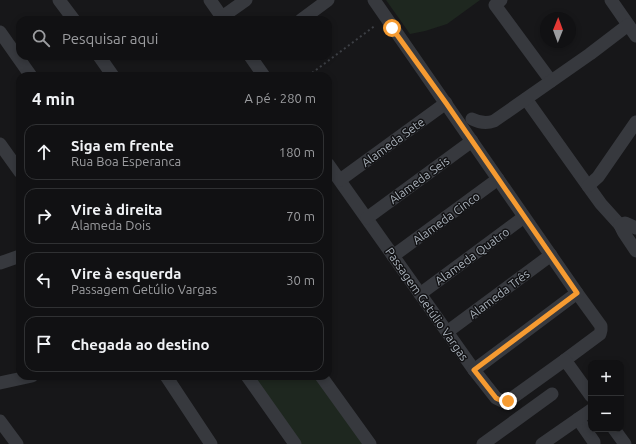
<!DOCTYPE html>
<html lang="pt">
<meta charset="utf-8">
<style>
:root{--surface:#111113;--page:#1e1f21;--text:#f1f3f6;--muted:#9c9da0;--line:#303133}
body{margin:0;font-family:Ubuntu,sans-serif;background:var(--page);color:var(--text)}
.controls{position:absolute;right:12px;bottom:12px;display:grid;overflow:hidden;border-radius:8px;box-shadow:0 2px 6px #0003}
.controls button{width:36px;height:36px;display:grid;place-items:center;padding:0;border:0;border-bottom:1px solid var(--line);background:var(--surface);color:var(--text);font:20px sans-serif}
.compass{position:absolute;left:540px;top:12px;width:36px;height:36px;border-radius:50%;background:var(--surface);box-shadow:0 2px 6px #0003;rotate:1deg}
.stop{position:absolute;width:12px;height:12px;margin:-9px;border:3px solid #f69b31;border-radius:50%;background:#fff}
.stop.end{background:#f69b31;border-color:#fff;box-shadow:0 1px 4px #0008}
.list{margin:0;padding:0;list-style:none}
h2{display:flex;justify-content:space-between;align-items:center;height:52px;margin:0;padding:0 16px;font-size:17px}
h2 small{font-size:13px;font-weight:400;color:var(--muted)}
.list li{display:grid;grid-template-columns:26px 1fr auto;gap:12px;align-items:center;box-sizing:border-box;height:56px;margin:0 8px 8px;padding:0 8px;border:1px solid var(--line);border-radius:12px}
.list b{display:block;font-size:15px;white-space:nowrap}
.list p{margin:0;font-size:13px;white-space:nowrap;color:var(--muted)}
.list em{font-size:13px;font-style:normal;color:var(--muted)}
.icon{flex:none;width:22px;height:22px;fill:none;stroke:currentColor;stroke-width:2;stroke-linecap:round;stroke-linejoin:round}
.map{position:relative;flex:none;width:636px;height:444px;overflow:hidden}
.search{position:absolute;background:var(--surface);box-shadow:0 2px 6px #0003;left:16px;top:16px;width:316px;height:44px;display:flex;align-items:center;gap:10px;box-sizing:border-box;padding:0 14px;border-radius:12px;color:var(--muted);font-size:15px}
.panel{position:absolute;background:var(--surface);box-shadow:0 2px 6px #0003;left:16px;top:72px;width:316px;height:308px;border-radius:12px}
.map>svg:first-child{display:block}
.green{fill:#1e271f}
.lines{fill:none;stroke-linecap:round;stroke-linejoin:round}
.path{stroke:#3d4045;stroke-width:2;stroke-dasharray:2 3;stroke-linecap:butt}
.minor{stroke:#37393e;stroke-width:13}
.route{stroke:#f69b31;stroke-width:5}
.labels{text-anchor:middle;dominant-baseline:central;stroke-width:3;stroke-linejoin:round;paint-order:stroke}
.street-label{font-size:12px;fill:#a8b0b9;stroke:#121214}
</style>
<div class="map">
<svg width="636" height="444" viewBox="0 0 636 444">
<rect width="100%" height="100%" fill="#171719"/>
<g class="green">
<path d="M386 0H480L447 24 425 31 410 34Z"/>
<path d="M252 376H314L363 444H301Z"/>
</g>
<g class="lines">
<path class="path" d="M308 76 376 25"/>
<g class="minor">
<path d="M59 0 74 20"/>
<path d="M210 0 224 20"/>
<path d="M374 0 577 293 601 326V330L600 334 565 360"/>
<path d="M501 0 495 5 551 81"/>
<path d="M611 0 636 36"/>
<path d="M222 17 246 0"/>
<path d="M301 20 328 0"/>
<path d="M0 32 31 76"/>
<path d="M99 56 113 76"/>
<path d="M250 56 264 76"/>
<path d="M526 99 588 186 601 204 620 225"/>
<path d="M472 119C480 123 486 124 494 121L590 54 628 25"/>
<path d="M0 144 20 172"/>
<path d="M328 164 474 370 496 398 502 401H508L565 360 591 396"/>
<path d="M340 180 446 103"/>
<path d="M588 186 598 177 636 122"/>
<path d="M367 218 472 141"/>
<path d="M636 228 625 223 620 225 624 233 636 251"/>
<path d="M393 256 498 179"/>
<path d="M0 263 20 256"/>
<path d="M420 294 524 217"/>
<path d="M447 332 551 255"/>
<path d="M474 370 577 293"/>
<path d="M166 376 211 444"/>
<path d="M247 376 295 444"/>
<path d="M321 376 370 444"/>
<path d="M0 383 32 376"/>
<path d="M578 419 594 442V444"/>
<path d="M0 421 17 444"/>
<path d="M614 429 625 444"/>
<path d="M483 444 552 394"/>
<path d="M542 444 591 410"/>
</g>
</g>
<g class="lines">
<path class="route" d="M392 28 446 103 577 293 474 370 496 398 502 401H508"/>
</g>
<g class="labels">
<g class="street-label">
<text transform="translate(393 142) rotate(-36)">Alameda Sete</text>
<text transform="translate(419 180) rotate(-36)">Alameda Seis</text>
<text transform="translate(446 218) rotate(-36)">Alameda Cinco</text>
<text transform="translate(472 256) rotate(-36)">Alameda Quatro</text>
<text transform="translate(499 294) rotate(-37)">Alameda Três</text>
<text transform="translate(427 304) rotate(55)">Passagem Getúlio Vargas</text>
</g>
</g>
</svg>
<div class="controls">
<button>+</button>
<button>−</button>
</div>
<svg class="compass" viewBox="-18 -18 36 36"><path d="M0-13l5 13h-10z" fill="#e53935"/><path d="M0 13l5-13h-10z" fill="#9c9da0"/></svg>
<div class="stop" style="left:392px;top:28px"></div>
<div class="stop end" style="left:508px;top:401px"></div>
<div class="search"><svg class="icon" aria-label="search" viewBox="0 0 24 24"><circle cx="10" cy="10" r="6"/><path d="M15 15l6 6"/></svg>Pesquisar aqui</div>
<section class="panel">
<h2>4 min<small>A pé · 280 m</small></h2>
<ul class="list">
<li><svg class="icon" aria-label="ahead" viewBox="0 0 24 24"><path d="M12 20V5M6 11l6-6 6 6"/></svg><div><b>Siga em frente</b><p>Rua Boa Esperanca</p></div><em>180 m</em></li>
<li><svg class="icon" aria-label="right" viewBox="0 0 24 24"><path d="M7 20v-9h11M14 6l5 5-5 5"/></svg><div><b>Vire à direita</b><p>Alameda Dois</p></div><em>70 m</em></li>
<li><svg class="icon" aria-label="left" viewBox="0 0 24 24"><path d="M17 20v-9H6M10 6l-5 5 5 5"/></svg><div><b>Vire à esquerda</b><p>Passagem Getúlio Vargas</p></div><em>30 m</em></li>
<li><svg class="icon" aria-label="arrive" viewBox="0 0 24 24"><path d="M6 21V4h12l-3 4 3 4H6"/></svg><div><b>Chegada ao destino</b></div></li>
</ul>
</section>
</div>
